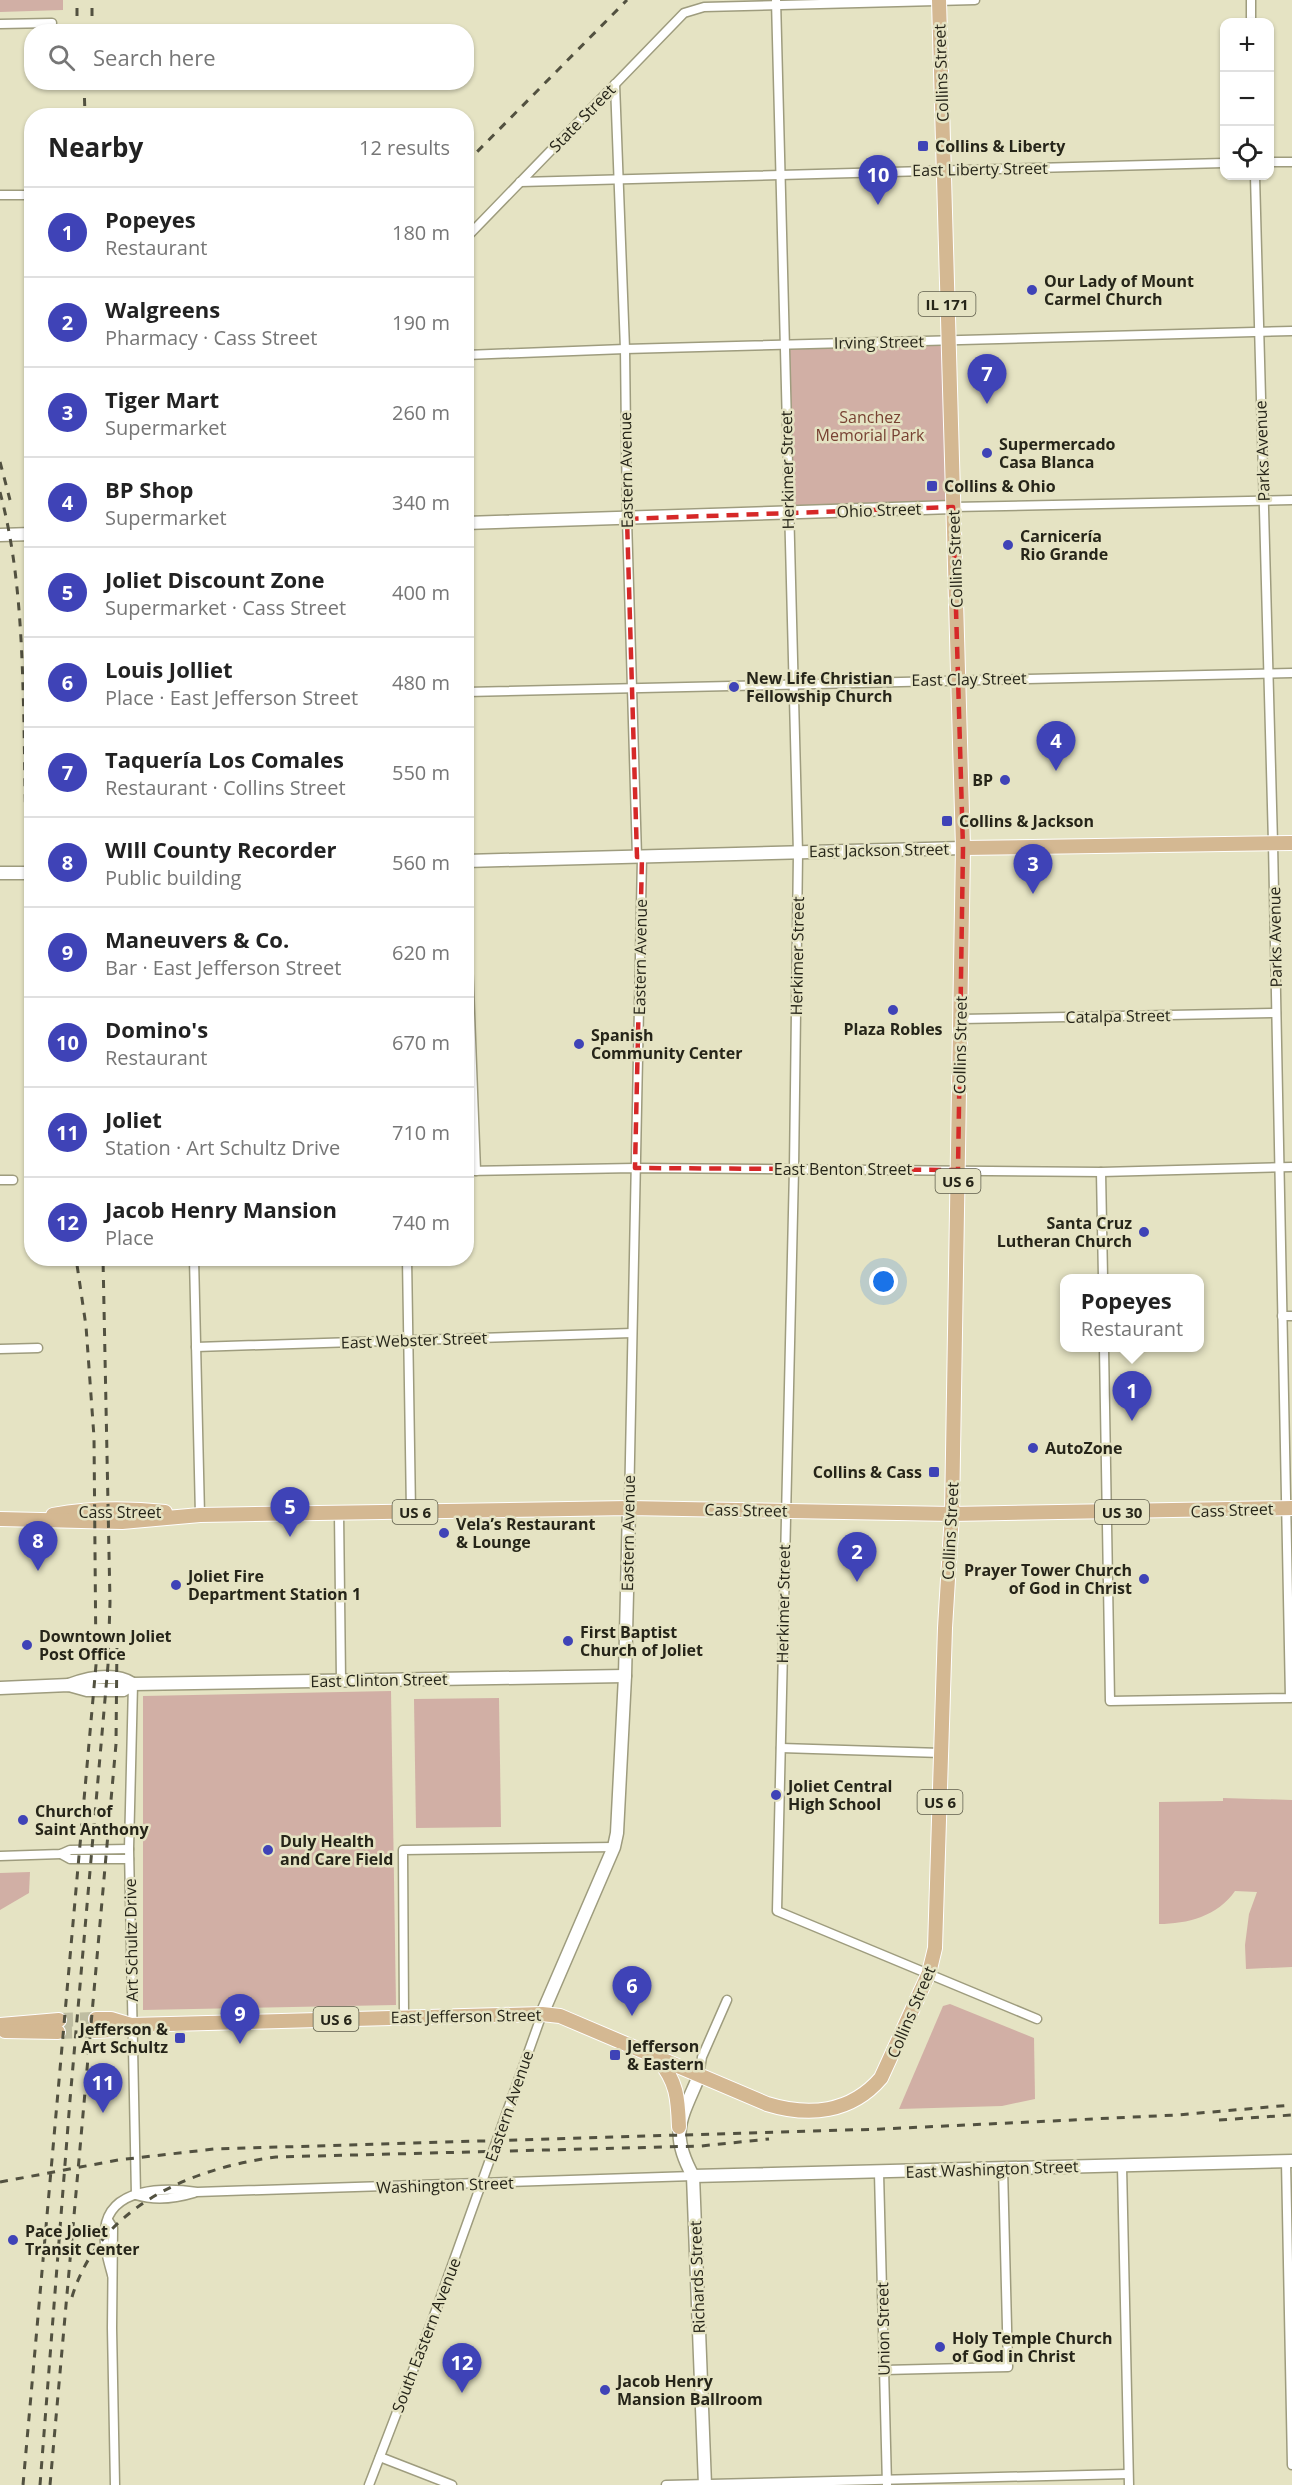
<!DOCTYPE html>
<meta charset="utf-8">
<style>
:root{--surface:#fff;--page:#f2f2f2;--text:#222;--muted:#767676;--line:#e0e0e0;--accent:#3f43b7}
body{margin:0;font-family:"Open Sans",sans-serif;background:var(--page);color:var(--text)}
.controls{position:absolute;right:18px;top:18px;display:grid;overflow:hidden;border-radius:12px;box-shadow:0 2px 4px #0004}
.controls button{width:54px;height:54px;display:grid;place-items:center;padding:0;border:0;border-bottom:2px solid var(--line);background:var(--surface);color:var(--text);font:30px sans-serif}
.you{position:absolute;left:884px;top:1282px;width:21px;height:21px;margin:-15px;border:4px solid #fff;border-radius:50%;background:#1a73e8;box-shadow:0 0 0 9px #1a73e833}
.badge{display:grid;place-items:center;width:39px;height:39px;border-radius:50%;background:var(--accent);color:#fff;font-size:20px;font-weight:700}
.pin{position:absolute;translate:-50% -50px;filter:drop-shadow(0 2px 3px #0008)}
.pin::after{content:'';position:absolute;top:32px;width:21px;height:18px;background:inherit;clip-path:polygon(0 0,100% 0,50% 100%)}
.popup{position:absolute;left:1060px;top:1274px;width:144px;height:78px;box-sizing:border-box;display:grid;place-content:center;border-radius:12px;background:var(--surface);filter:drop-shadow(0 2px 4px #0005);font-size:20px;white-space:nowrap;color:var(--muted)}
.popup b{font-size:22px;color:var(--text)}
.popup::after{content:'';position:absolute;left:50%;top:100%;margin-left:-12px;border:12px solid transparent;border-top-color:var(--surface)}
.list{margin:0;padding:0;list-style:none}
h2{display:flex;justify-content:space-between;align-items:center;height:78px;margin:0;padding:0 24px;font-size:26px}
h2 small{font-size:20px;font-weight:400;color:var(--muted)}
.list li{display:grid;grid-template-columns:39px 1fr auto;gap:18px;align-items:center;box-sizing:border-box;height:90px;padding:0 24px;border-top:2px solid var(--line)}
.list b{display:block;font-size:22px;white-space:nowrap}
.list p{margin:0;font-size:20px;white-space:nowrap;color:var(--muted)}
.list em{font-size:20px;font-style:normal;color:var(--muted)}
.icon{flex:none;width:33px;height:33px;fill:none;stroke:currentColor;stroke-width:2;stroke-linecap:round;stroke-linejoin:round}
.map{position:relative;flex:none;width:1292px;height:2485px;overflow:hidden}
.search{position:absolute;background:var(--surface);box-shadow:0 2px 4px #0004;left:24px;top:24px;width:450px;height:66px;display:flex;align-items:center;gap:15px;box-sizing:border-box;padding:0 21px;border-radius:24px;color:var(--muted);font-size:22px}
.panel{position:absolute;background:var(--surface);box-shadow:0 2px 4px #0004;left:24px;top:108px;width:450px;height:1158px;border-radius:24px}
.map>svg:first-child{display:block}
.green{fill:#d1afa5}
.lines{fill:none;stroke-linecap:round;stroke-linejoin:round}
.primary-tunnel{stroke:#bfbda1;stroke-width:14;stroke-dasharray:14 7;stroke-linecap:butt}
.street-casing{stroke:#9e9c7e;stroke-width:11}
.secondary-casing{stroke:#9e9c7e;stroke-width:15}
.primary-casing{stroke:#fff;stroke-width:16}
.street{stroke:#fff;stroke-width:8}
.secondary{stroke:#fff;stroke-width:12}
.primary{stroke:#d4b892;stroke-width:14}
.rail{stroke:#525140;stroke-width:3;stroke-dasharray:8 8;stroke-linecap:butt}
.marked{fill:none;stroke:#d62828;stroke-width:4.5;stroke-dasharray:12 8;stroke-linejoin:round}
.poi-dot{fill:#3f43b7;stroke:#e5e3c3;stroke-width:2}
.labels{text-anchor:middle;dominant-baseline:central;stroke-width:5;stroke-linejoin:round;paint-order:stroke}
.shield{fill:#e5e3c3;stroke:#5f5e4c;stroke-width:1.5}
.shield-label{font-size:15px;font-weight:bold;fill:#262519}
.street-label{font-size:16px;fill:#262519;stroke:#e5e3c3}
.poi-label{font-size:16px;font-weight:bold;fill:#262519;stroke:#e5e3c3;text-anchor:start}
.park-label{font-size:16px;fill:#784233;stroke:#e5e3c3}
</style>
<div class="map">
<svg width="1292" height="2485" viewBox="0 0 1292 2485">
<rect width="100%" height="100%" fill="#e5e3c3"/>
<g class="green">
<path d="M0 0H63V10L0 12Z"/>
<path d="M947 343 949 504 795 510 789 348Z"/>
<path d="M391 1691 396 2005 143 2010V1696Z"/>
<path d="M499 1698 501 1827 416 1828 414 1699Z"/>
<path d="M1223 1798 1292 1800V1967L1246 1969 1245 1945 1249 1914 1257 1892 1235 1891C1218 1916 1187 1924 1159 1924V1802L1223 1801Z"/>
<path d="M30 1872 29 1893 0 1910V1873Z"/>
<path d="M950 2004 1034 2038 1035 2099 1002 2106 899 2109 943 2006Z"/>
</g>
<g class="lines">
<g class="primary-tunnel">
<path d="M59 2020 96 2019"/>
<path d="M58 2032 95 2031"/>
</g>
<g class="street-casing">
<g id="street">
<path d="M776 0 798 853 794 1169 777 1911 1037 2019"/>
<path d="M1251 0V22"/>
<path d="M0 24 52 23"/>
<path d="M615 84 625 349 627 519 637 857"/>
<path d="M1270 162H1292"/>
<path d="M520 182 1224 163"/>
<path d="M0 195H32"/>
<path d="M466 238 684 13 704 7 975 0"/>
<path d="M466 355 625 349 1292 331"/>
<path d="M953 507 1292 500"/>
<path d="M466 692 1292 673"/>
<path d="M466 908 476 1171"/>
<path d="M960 1019 1276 1013"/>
<path d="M466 1171 635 1168 1101 1172 1292 1167"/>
<path d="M1101 1172 1103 1278"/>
<path d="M0 1180H13"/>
<path d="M194 1258 200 1515"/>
<path d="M407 1258 411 1512"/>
<path d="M1282 1316H1292"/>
<path d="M196 1347 632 1333"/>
<path d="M1104 1348 1110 1701 1290 1698 1273 843 1255 176"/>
<path d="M0 1349 38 1348"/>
<path d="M629 1508 642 857"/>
<path d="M339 1513 341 1680"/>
<path d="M133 1684 129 1849 136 2195"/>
<path d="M781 1748 941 1753"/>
<path d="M61 1854 70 1859H129"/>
<path d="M0 1856 61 1854 70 1850 129 1849"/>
<path d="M404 2017 403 1850 614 1847"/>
<path d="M699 2076 702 2057 727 2000"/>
<path d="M1286 2161 1292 2465"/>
<path d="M1122 2166 1129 2485"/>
<path d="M879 2173 887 2485"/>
<path d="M136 2195C155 2201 174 2199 194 2193"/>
<path d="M108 2220 113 2228 112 2328 115 2485"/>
<path d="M112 2275C108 2260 103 2244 105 2229 110 2187 165 2187 197 2192L693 2176"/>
<path d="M884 2370 1008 2367 1003 2168"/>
<path d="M380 2457 452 2485"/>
<path d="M369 2485 435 2313 542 2014"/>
<path d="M666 2485 1128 2474"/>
</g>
</g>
<g class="secondary-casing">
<g id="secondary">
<path d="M466 523 953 507"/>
<path d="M0 535 32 534"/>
<path d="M466 861 963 848"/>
<path d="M0 873H32"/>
<path d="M69 1685C88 1678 114 1672 133 1684"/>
<path d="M0 1688 69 1685 87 1690H123L133 1684 625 1676"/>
<path d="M542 2014 614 1847 617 1833 625 1676 629 1508"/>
<path d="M699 2076C681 2119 669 2132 693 2176L705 2485"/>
<path d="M693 2176 1292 2161"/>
</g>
</g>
<g class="primary-casing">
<g id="primary">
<path d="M963 848 1292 843"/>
<path d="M53 1515C90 1508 128 1508 165 1512"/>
<path d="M0 1519 122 1522 200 1515 629 1508 952 1514 1292 1508"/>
<path d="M96 2019H111L131 2025"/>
<path d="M0 2025 59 2020"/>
<path d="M5 2031 58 2032"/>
<path d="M95 2031 112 2030 131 2025 542 2014 560 2016 767 2104C809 2117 851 2113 881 2078L929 1973 935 1948 945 1628 952 1514 963 848 939 0"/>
<path d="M658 2059C677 2082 678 2098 679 2127"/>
</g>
</g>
<use href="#street" class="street"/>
<use href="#secondary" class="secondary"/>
<use href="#primary" class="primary"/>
<g class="rail">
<path d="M77 32V0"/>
<path d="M92 32V0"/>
<path d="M84 82 85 116"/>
<path d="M466 163 627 0"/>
<path d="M0 462 10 500"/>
<path d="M0 492C20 567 22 646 24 723 25 787 26 852 29 916L32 940"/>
<path d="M1219 2120 1292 2115"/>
<path d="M0 2182 118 2160 214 2149 882 2129 1177 2115 1292 2105"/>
<path d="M72 2297C99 2207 191 2168 276 2157L701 2146 769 2139"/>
<path d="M23 2485 96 1665 94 1437 86 1326 76 1258"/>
<path d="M40 2485 70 2100 108 1665 110 1602 103 1258"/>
<path d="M50 2485 116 1744 117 1639"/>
</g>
</g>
<path class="marked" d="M953 507 963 848 958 1170 635 1168 642 857H637L627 519Z"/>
<g class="poi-dot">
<rect x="917" y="140" width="12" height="12" rx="3"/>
<circle cx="1032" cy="290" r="6"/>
<circle cx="987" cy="453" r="6"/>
<rect x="926" y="480" width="12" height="12" rx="3"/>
<circle cx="1008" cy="545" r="6"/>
<circle cx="734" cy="687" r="6"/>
<circle cx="1005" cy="780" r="6"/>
<rect x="941" y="815" width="12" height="12" rx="3"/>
<circle cx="893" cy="1010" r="6"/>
<circle cx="579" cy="1044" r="6"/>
<circle cx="1144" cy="1232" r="6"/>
<circle cx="1033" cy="1448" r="6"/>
<rect x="928" y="1466" width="12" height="12" rx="3"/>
<circle cx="444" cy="1533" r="6"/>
<circle cx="1144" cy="1579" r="6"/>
<circle cx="176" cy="1585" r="6"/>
<circle cx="568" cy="1641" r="6"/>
<circle cx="27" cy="1645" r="6"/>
<circle cx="776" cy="1795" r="6"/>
<circle cx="23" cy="1820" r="6"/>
<circle cx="268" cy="1850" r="6"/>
<rect x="174" y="2032" width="12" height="12" rx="3"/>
<rect x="609" y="2049" width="12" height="12" rx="3"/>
<circle cx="13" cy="2240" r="6"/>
<circle cx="940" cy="2347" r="6"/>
<circle cx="605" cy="2390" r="6"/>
</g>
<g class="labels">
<g class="shield">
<rect x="918.5" y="292" width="57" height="24" rx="4.5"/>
<rect x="935.5" y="1169" width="45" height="24" rx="4.5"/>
<rect x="392.5" y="1500" width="45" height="24" rx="4.5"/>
<rect x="1095" y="1500" width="54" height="24" rx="4.5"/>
<rect x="917.5" y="1790" width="45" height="24" rx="4.5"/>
<rect x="313.5" y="2007" width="45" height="24" rx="4.5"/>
</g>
<g class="shield-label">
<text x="947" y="304">IL 171</text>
<text x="958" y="1181">US 6</text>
<text x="415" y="1512">US 6</text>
<text x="1122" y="1512">US 30</text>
<text x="940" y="1802">US 6</text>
<text x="336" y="2019">US 6</text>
</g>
<g class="street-label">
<text transform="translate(941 73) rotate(-92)">Collins Street</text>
<text transform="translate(582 118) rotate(-46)">State Street</text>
<text transform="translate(980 169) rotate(-1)">East Liberty Street</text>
<text transform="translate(879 342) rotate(-1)">Irving Street</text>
<text transform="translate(1262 451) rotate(-92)">Parks Avenue</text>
<text transform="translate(626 470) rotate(-91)">Eastern Avenue</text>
<text transform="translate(787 470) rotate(-91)">Herkimer Street</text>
<text transform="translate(879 510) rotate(-2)">Ohio Street</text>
<text transform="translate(955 559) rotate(-92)">Collins Street</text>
<text transform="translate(969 679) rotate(-1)">East Clay Street</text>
<text transform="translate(879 850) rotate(-1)">East Jackson Street</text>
<text transform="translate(1275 937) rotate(-91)">Parks Avenue</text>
<text transform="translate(797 956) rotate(-89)">Herkimer Street</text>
<text transform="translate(640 957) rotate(-89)">Eastern Avenue</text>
<text transform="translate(1118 1016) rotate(-1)">Catalpa Street</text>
<text transform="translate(960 1045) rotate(-89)">Collins Street</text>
<text x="843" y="1169">East Benton Street</text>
<text transform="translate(414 1340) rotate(-2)">East Webster Street</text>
<text transform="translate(746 1510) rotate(1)">Cass Street</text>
<text transform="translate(1232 1510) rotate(-2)">Cass Street</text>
<text x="120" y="1512">Cass Street</text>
<text transform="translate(950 1531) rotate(-87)">Collins Street</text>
<text transform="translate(628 1533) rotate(-89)">Eastern Avenue</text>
<text transform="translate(783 1604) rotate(-89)">Herkimer Street</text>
<text transform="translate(379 1680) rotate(-1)">East Clinton Street</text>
<text transform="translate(131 1940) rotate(-91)">Art Schultz Drive</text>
<text transform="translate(911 2012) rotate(-67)">Collins Street</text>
<text transform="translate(466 2016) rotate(-1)">East Jefferson Street</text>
<text transform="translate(509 2106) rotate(-71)">Eastern Avenue</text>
<text transform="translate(992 2169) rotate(-2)">East Washington Street</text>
<text transform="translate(445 2185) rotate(-2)">Washington Street</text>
<text transform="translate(697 2277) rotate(-92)">Richards Street</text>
<text transform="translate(883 2329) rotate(-91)">Union Street</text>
<text transform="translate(426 2335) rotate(-69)">South Eastern Avenue</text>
</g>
<g class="poi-label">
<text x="935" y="146">Collins &amp; Liberty</text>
<text x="1044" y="281">Our Lady of Mount<tspan x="1044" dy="18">Carmel Church</tspan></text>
<text x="999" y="444">Supermercado<tspan x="999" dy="18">Casa Blanca</tspan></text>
<text x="944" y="486">Collins &amp; Ohio</text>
<text x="1020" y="536">Carnicería<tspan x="1020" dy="18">Rio Grande</tspan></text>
<text x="746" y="678">New Life Christian<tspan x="746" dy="18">Fellowship Church</tspan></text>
<text x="993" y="780" text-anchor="end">BP</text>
<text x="959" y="821">Collins &amp; Jackson</text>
<text x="893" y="1029" text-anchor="middle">Plaza Robles</text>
<text x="591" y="1035">Spanish<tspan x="591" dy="18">Community Center</tspan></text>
<text x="1132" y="1223" text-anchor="end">Santa Cruz<tspan x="1132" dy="18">Lutheran Church</tspan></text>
<text x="1045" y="1448">AutoZone</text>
<text x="922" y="1472" text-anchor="end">Collins &amp; Cass</text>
<text x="456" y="1524">Vela’s Restaurant<tspan x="456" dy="18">&amp; Lounge</tspan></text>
<text x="1132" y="1570" text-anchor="end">Prayer Tower Church<tspan x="1132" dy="18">of God in Christ</tspan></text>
<text x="188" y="1576">Joliet Fire<tspan x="188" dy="18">Department Station 1</tspan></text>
<text x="580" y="1632">First Baptist<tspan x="580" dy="18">Church of Joliet</tspan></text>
<text x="39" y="1636">Downtown Joliet<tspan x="39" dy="18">Post Office</tspan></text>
<text x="788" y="1786">Joliet Central<tspan x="788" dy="18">High School</tspan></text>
<text x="35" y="1811">Church of<tspan x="35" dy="18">Saint Anthony</tspan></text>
<text x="280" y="1841">Duly Health<tspan x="280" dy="18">and Care Field</tspan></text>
<text x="168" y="2029" text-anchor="end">Jefferson &amp;<tspan x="168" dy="18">Art Schultz</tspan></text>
<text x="627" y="2046">Jefferson<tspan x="627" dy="18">&amp; Eastern</tspan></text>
<text x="25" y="2231">Pace Joliet<tspan x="25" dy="18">Transit Center</tspan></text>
<text x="952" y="2338">Holy Temple Church<tspan x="952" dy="18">of God in Christ</tspan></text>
<text x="617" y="2381">Jacob Henry<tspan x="617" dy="18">Mansion Ballroom</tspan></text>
</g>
<g class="park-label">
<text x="870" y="417">Sanchez<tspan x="870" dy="18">Memorial Park</tspan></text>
</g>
</g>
</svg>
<div class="controls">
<button>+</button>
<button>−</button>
<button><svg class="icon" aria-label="locate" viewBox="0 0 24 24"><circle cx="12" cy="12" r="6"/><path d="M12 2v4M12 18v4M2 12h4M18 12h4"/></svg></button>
</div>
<div class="you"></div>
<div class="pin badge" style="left:1132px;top:1421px">1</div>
<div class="popup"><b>Popeyes</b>Restaurant</div>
<div class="pin badge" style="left:857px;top:1582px">2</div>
<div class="pin badge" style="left:1033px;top:894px">3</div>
<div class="pin badge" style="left:1056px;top:771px">4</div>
<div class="pin badge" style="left:290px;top:1537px">5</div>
<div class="pin badge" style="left:632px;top:2016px">6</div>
<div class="pin badge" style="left:987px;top:404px">7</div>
<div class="pin badge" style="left:38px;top:1571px">8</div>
<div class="pin badge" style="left:240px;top:2044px">9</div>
<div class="pin badge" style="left:878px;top:205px">10</div>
<div class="pin badge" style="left:103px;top:2113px">11</div>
<div class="pin badge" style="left:462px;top:2393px">12</div>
<div class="search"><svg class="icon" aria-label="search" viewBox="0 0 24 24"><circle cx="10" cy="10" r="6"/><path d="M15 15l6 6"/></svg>Search here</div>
<section class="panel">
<h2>Nearby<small>12 results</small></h2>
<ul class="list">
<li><span class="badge">1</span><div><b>Popeyes</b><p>Restaurant</p></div><em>180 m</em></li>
<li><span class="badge">2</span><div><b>Walgreens</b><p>Pharmacy · Cass Street</p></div><em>190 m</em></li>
<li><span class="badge">3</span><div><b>Tiger Mart</b><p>Supermarket</p></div><em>260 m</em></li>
<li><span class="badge">4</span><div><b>BP Shop</b><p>Supermarket</p></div><em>340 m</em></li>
<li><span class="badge">5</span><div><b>Joliet Discount Zone</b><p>Supermarket · Cass Street</p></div><em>400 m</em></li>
<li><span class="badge">6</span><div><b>Louis Jolliet</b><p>Place · East Jefferson Street</p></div><em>480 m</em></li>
<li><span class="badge">7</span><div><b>Taquería Los Comales</b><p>Restaurant · Collins Street</p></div><em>550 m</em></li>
<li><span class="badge">8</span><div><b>WIll County Recorder</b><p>Public building</p></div><em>560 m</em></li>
<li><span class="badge">9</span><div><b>Maneuvers &amp; Co.</b><p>Bar · East Jefferson Street</p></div><em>620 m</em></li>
<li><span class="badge">10</span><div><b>Domino's</b><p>Restaurant</p></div><em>670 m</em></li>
<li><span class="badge">11</span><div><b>Joliet</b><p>Station · Art Schultz Drive</p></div><em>710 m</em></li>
<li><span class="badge">12</span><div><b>Jacob Henry Mansion</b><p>Place</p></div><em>740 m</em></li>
</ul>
</section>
</div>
